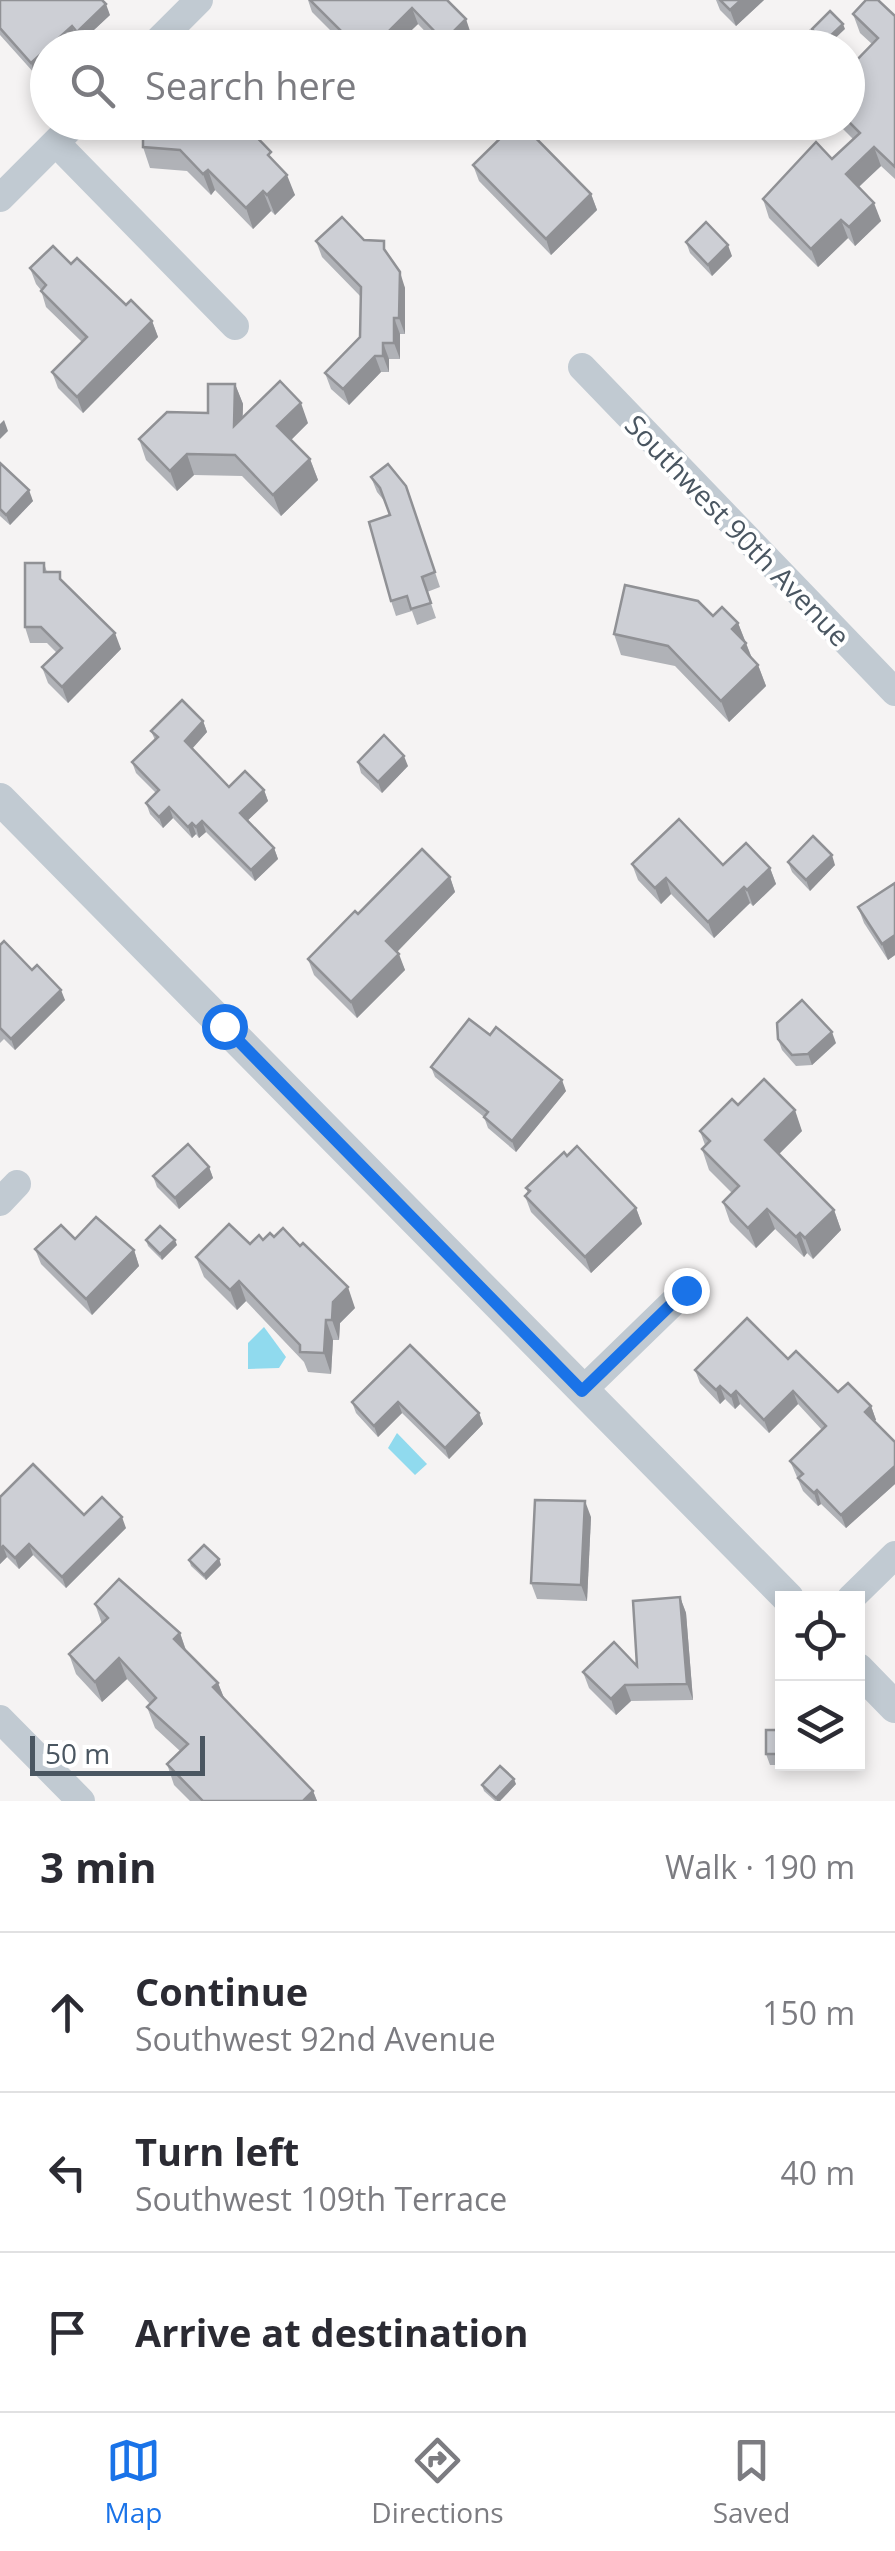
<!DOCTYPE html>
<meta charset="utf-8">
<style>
:root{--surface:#fff;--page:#f2f2f3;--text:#2b2b33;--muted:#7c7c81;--line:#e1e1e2;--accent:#1a73e8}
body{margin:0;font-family:"Open Sans",sans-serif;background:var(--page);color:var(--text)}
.controls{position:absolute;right:30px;bottom:30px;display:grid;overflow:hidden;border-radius:0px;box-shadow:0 5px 15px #0003}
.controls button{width:90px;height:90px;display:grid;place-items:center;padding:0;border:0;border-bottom:2px solid var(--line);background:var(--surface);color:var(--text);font:50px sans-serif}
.scale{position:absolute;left:30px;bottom:25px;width:175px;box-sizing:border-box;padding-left:10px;border:5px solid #4a5661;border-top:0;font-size:28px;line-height:35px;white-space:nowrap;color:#4a5661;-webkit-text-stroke:8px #fff;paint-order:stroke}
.stop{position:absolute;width:30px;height:30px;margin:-22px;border:8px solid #1a73e8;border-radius:50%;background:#fff}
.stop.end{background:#1a73e8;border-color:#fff;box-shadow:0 2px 10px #0008}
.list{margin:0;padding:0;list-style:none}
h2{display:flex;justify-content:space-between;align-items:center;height:130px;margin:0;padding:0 40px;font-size:42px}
h2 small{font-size:32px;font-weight:400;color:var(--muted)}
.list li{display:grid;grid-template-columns:65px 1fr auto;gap:30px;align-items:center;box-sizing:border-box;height:160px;padding:0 40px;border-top:2px solid var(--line)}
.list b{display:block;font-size:38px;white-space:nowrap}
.list p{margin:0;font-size:32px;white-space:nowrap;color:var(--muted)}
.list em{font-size:32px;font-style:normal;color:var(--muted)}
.icon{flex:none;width:55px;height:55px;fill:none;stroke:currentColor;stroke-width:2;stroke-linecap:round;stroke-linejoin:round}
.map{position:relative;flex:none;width:895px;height:1801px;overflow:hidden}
.search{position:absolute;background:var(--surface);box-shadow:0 5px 15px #0003;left:30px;right:30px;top:30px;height:110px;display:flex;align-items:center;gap:25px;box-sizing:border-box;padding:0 35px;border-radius:55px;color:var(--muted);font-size:38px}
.sheet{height:610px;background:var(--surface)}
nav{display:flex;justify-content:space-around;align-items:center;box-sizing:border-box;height:140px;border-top:2px solid var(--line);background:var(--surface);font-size:28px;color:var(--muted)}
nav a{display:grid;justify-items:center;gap:5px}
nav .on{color:var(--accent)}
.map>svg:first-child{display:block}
.water{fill:#90daee}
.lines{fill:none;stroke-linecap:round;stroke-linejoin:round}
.minor{stroke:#c1cad2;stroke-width:28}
.tertiary{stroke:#c1cad2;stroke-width:32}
.wall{fill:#b0b2b7}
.shaded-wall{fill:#909195}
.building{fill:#cdcfd5;stroke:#909195;stroke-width:2.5}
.route{stroke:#1a73e8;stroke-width:12}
.labels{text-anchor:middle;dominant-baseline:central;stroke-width:8;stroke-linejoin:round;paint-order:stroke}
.street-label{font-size:28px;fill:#4a5661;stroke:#fff}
</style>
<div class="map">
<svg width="895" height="1801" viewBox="0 0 895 1801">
<rect width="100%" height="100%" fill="#f5f3f3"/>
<g class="water">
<path d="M264 1327 286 1357 279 1368 248 1369V1343Z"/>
<path d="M397 1433 427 1464 415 1475 388 1448Z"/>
</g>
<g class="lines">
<g class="minor">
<path d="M151 48 199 0"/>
<path d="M56 143 235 326"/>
<path d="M0 198 76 122"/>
<path d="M582 367 895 692"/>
<path d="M0 1202 17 1184"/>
<path d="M582 1391 686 1290"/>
<path d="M851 1598 895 1555"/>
<path d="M0 1719 81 1801"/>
</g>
<g class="tertiary">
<path d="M0 799 788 1598"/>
<path d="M858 1669 895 1707"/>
</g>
</g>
<g class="wall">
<path d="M0 0 110 15 81 42 76 37 35 74 0 35Z"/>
<path d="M308 0H447L471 34 458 48H441L418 24 393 48H348L312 12Z"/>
<path d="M716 0H764L736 26 720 10Z"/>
<path d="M853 14 895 16V179L881 166 859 187 881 221 855 246 848 238 818 267 769 218 763 199 832 159 853 139 836 122H848V66L849 68 872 44 860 33Z"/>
<path d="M143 122 275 163 295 195 275 215 271 211 253 229 215 190 211 195 187 171 150 168 143 147Z"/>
<path d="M473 165 591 194 597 210 551 255 479 181Z"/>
<path d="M364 240 390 258 405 288V334H400V359H389V372H381L349 405 331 389 325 373 360 337 361 297 322 257 316 241Z"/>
<path d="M686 242 732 256 712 276 690 253Z"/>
<path d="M71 264 126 305 152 321 158 337 83 413 58 388 52 372 82 342 46 307 41 290 36 284 30 268Z"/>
<path d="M235 384 243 404 242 418 308 423 291 440 310 459 318 480 281 516 242 476 194 475 177 491 146 460 139 439 208 413Z"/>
<path d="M0 463 33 501 10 525 0 516Z"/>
<path d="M371 477 406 486 440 587 427 592 436 618 417 625 412 611 396 616 391 601 390 515 386 503 377 492Z"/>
<path d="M44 563 47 572 64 583 121 649 68 703 48 683 42 667 57 653 47 643H30L25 627Z"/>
<path d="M713 616 738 623 752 658 758 665 766 686 729 722 675 666 621 655 614 634Z"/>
<path d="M203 721 207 732 192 749 229 787 264 790 268 801 248 820 274 848 278 859 255 881 206 832 199 838 196 834 192 838 173 818 163 828 150 814 146 803 156 793 136 773 132 762 155 740 151 731Z"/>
<path d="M358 762 408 766 382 793 361 773Z"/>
<path d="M788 862 835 865 810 891 792 872Z"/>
<path d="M632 864 723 865 770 868 776 884 753 906 750 903 714 938 671 894 661 904 638 880Z"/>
<path d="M450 877 455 892 397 952 405 970 357 1018 314 975 308 959 358 914Z"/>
<path d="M895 883V955L888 960 864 923 858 907Z"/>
<path d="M0 945 32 970 65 1000 15 1050 4 1039 0 1043Z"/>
<path d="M490 1035 566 1091 516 1152 488 1128 484 1117 435 1077 431 1067Z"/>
<path d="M778 1039 836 1043 812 1065 796 1066 782 1050Z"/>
<path d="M738 1105 802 1131 779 1154 834 1210 841 1230 813 1259 807 1253 804 1257 775 1229 756 1248 730 1222 723 1202 732 1193 709 1170 702 1149 705 1145 700 1131Z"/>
<path d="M209 1167 213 1178 179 1209 157 1187 153 1176Z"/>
<path d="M526 1188 636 1208 642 1224 591 1273 531 1212 525 1196 528 1193Z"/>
<path d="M75 1239 134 1250 139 1266 92 1315 41 1264 35 1249Z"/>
<path d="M146 1240 177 1245 162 1260 148 1246Z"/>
<path d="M250 1244 355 1308 340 1323 339 1340H333L331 1374 308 1372 304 1362 246 1301 237 1310 204 1277 196 1257Z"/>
<path d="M410 1345 479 1413 483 1424 449 1459 402 1413 378 1437 356 1413 352 1402Z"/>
<path d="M788 1359 838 1392 871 1406 876 1420 874 1421 895 1442V1484L846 1528 821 1504 818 1506 803 1491 790 1461 822 1430 798 1404 769 1433 740 1404 735 1409 725 1399 720 1404 700 1383 695 1370Z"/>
<path d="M0 1497 84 1515 126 1528 66 1588 33 1555 19 1569 7 1557 0 1564Z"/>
<path d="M591 1517 587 1601 537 1599 531 1583Z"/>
<path d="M219 1559 221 1565 206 1580 191 1566 189 1560Z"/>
<path d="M680 1597 686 1613 693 1700 631 1701 616 1715 589 1688 583 1672 637 1666Z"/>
<path d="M95 1604 180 1633 186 1650 218 1683 224 1698 313 1791 317 1801H190L174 1785 167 1764 180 1751 155 1728 147 1707 150 1704 127 1679 102 1702 76 1674 69 1654 102 1624Z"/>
<path d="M782 1730V1764L822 1765H770L766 1754Z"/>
<path d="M516 1784 500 1801H495L484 1791 482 1785Z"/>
</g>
<g class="shaded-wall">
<path d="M741 0H764L736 26 730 10Z"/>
<path d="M106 4 110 15 81 42 77 32Z"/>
<path d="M412 8 418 24 393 48H372Z"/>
<path d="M466 19 471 34 458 48H446L444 41Z"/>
<path d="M843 24 845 29 826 47 824 42Z"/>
<path d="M72 26 76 37 64 48H48Z"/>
<path d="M48 48V63L35 74 31 63Z"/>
<path d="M874 147 881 166 853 192 846 174Z"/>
<path d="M208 170 215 190 211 195 203 174Z"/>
<path d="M287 175 295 195 275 215 267 195Z"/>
<path d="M263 191 271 211 253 229 246 208Z"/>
<path d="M591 194 597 210 551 255 546 239Z"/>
<path d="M874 203 881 221 855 246 849 227Z"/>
<path d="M841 220 848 238 818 267 811 249Z"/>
<path d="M728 245 732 256 712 276 708 265Z"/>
<path d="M400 272 405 288V334L399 318Z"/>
<path d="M394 318 400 334V359L394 343Z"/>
<path d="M152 321 158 337 83 413 77 397Z"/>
<path d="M383 343 389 359V372L383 356Z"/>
<path d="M375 356 381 372 349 405 343 389Z"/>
<path d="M235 384 243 404 242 446 234 426Z"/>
<path d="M301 403 308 423 285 446 277 426Z"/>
<path d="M4 420 8 431 0 439V424Z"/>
<path d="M187 454 194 475 177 491 170 471Z"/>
<path d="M310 459 318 480 281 516 273 495Z"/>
<path d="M29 490 33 501 10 525 6 515Z"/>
<path d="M738 623 754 664 749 668 732 629Z"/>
<path d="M115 633 121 649 68 703 62 687Z"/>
<path d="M758 665 766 686 729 722 721 701Z"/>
<path d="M203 721 207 732 189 752 185 741Z"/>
<path d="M404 756 408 766 382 793 378 782Z"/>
<path d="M264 790 268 801 244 824 240 813Z"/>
<path d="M169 807 173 818 163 828 159 817Z"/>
<path d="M202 821 206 832 199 838 196 827Z"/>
<path d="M192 823 196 834 192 838 188 827Z"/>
<path d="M274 848 278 859 255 881 251 870Z"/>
<path d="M832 855 835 865 810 891 806 880Z"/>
<path d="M770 868 776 884 753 906 747 890Z"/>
<path d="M450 877 455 892 392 957 386 941Z"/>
<path d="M666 878 671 894 661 904 655 888Z"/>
<path d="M744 887 750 903 714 938 708 922Z"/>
<path d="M895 935V955L888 960 882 944Z"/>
<path d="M399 954 405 970 357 1018 351 1002Z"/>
<path d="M61 990 65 1000 15 1050 11 1039Z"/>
<path d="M832 1032 836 1043 812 1065 808 1054Z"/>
<path d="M562 1080 566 1091 516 1152 512 1141Z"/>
<path d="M795 1110 802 1131 772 1161 765 1140Z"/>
<path d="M209 1167 213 1178 179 1209 175 1198Z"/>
<path d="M636 1208 642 1224 591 1273 585 1257Z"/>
<path d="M767 1209 775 1229 756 1248 748 1228Z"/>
<path d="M834 1210 841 1230 813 1259 805 1238Z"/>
<path d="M800 1233 807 1253 804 1257 796 1237Z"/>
<path d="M175 1240 177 1245 162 1260 160 1254Z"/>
<path d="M134 1250 139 1266 92 1315 86 1299Z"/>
<path d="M239 1281 246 1301 237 1310 230 1290Z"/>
<path d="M348 1287 355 1308 340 1323 339 1340 332 1320 333 1302Z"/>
<path d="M326 1320 333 1340 331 1374 324 1353Z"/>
<path d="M720 1386 725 1399 720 1404 716 1390Z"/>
<path d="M736 1391 740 1404 735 1409 731 1396Z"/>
<path d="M793 1391 798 1404 769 1433 764 1420Z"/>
<path d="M398 1402 402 1413 378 1437 374 1426Z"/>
<path d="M871 1406 876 1420 870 1425 865 1412Z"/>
<path d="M479 1413 483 1424 449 1459 445 1448Z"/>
<path d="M895 1466V1484L846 1528 841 1515Z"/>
<path d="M817 1490 821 1504 818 1506 814 1493Z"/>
<path d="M585 1501 591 1517 587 1601 581 1585Z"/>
<path d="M122 1517 126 1528 66 1588 62 1577Z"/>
<path d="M29 1544 33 1555 19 1569 15 1558Z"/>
<path d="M3 1546 7 1557 0 1564V1549Z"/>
<path d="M219 1559 221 1565 206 1580 204 1575Z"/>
<path d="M680 1597 686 1613 693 1700 687 1684Z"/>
<path d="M180 1633 187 1654 174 1639Z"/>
<path d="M119 1658 127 1679 102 1702 95 1682Z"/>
<path d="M218 1683 226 1703 213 1687Z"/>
<path d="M625 1685 631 1701 616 1715 611 1699Z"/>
<path d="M514 1779 516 1784 500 1801H497L496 1798Z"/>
<path d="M313 1791 317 1801H303Z"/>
</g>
<g class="building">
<path d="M0 0H102L106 4 77 32 72 26 31 63 0 28Z"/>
<path d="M310 0H447L466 19 444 41 412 8 372 48H358Z"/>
<path d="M720 0H741L730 10Z"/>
<path d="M866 0H878L895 16V167L874 147 846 174 874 203 849 227 841 220 811 249 763 199 816 142 832 159 860 133 848 121V66L849 68 878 38 853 14Z"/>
<path d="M830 11 843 24 824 42 812 29Z"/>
<path d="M810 31 827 48H793Z"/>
<path d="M143 122H242L271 152 268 155 287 175 267 195 263 191 246 208 208 170 203 174 180 150 143 147Z"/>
<path d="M517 122H520L591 194 546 239 473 165Z"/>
<path d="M342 217 364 240 384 241V249L400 272 399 318H394V343H383V356H375L343 389 325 373 360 337 361 287 316 241Z"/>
<path d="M706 222 728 245 708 265 686 242Z"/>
<path d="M53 246 71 264 77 258 126 305 131 300 152 321 77 397 52 372 87 337 41 291 46 285 30 268Z"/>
<path d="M280 381 301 403 277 426 310 459 273 495 235 455 187 454 170 471 139 439 167 412 208 413V384H235L234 426Z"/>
<path d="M0 463 29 490 6 515 0 509Z"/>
<path d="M388 464 406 486 435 572 422 577 431 603 411 609 407 596 391 601 369 522 390 515 380 488 371 477Z"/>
<path d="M25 563H44V572H60V579L115 633 62 687 42 667 62 648 41 627H25Z"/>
<path d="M625 585 698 601 713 616 722 607 738 623 732 629 746 643 742 648 758 665 721 701 668 646 614 634Z"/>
<path d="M182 700 203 721 185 741 229 787 245 771 264 790 240 813 274 848 251 870 202 821 196 827 192 823 188 827 169 807 159 817 146 803 159 790 132 762 158 737 151 731Z"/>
<path d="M384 735 404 756 378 782 358 762Z"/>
<path d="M679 819 723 865 746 843 770 868 747 890 744 887 708 922 666 878 655 888 632 864Z"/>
<path d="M813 836 832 855 806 880 788 862Z"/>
<path d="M422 849 450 877 386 941 399 954 351 1002 308 959 355 911 358 914Z"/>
<path d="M895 883V935L882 944 858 907Z"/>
<path d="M4 941 32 970 37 965 61 990 11 1039 0 1028V945Z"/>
<path d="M802 1000 832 1032 808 1054 792 1055 778 1039 777 1023Z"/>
<path d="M469 1019 490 1035 496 1027 562 1080 512 1141 484 1117 488 1112 431 1067Z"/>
<path d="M764 1079 795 1110 765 1140 834 1210 805 1238 800 1233 796 1237 767 1209 748 1228 723 1202 739 1186 702 1149 710 1141 700 1131 732 1099 738 1105Z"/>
<path d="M188 1144 209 1167 175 1198 153 1176Z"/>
<path d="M577 1146 636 1208 585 1257 525 1196 530 1191 526 1188 564 1152 567 1156Z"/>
<path d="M96 1217 134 1250 86 1299 35 1249 61 1225 75 1239Z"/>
<path d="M229 1224 250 1244 259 1235 263 1240 270 1233 274 1237 283 1228 300 1246 303 1243 348 1287 333 1302 332 1320H326L324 1353 300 1352V1345L239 1281 230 1290 196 1257Z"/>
<path d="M160 1226 175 1240 160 1254 146 1240Z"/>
<path d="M747 1318 788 1359 796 1351 838 1392 848 1383 871 1406 865 1412 895 1442V1466L841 1515 817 1490 814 1493 798 1478 803 1474 790 1461 826 1426 793 1391 764 1420 736 1391 731 1396 720 1386 716 1390 695 1370Z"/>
<path d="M410 1345 479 1413 445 1448 398 1402 374 1426 352 1402Z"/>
<path d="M33 1464 84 1515 102 1497 122 1517 62 1577 29 1544 15 1558 3 1546 0 1549V1497Z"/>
<path d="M535 1500 585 1501 581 1585 531 1583Z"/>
<path d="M204 1545 219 1559 204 1575 189 1560Z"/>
<path d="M119 1579 180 1633 174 1639 218 1683 213 1687 313 1791 303 1801H203L167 1764 188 1744 147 1707 156 1698 119 1658 95 1682 69 1654 108 1618 95 1604Z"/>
<path d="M680 1597 687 1684 625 1685 611 1699 583 1672 614 1642 637 1666 633 1601Z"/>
<rect x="766" y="1730" width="16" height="24"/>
<path d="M500 1766 514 1779 496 1798 482 1785Z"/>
</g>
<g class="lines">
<path class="route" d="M224 1026 582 1391 686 1290"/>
</g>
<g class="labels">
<g class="street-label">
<text transform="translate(738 530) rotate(46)">Southwest 90th Avenue</text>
</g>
</g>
</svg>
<div class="controls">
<button><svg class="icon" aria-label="locate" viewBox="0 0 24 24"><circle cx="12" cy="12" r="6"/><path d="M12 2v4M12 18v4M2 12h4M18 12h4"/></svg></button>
<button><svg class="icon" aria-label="layers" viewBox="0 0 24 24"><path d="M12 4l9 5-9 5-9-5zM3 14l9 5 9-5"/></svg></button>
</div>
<div class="scale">50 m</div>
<div class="stop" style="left:224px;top:1026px"></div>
<div class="stop end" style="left:686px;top:1290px"></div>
<div class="search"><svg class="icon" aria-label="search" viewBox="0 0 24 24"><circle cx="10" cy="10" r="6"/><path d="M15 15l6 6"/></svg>Search here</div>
</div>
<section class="sheet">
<h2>3 min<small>Walk · 190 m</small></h2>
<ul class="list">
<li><svg class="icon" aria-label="ahead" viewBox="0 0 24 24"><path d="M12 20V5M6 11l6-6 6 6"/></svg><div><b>Continue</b><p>Southwest 92nd Avenue</p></div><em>150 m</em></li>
<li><svg class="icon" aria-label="left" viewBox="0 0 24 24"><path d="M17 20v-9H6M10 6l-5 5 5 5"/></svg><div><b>Turn left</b><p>Southwest 109th Terrace</p></div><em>40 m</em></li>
<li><svg class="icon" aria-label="arrive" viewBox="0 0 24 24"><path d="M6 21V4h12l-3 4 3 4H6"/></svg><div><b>Arrive at destination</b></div></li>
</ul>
</section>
<nav>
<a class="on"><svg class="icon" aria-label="map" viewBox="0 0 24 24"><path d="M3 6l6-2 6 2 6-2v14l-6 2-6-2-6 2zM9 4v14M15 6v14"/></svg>Map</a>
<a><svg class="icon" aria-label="directions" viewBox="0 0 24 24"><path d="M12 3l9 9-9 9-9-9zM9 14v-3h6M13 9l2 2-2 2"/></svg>Directions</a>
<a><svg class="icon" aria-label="saved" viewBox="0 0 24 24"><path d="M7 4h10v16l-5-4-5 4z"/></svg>Saved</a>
</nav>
